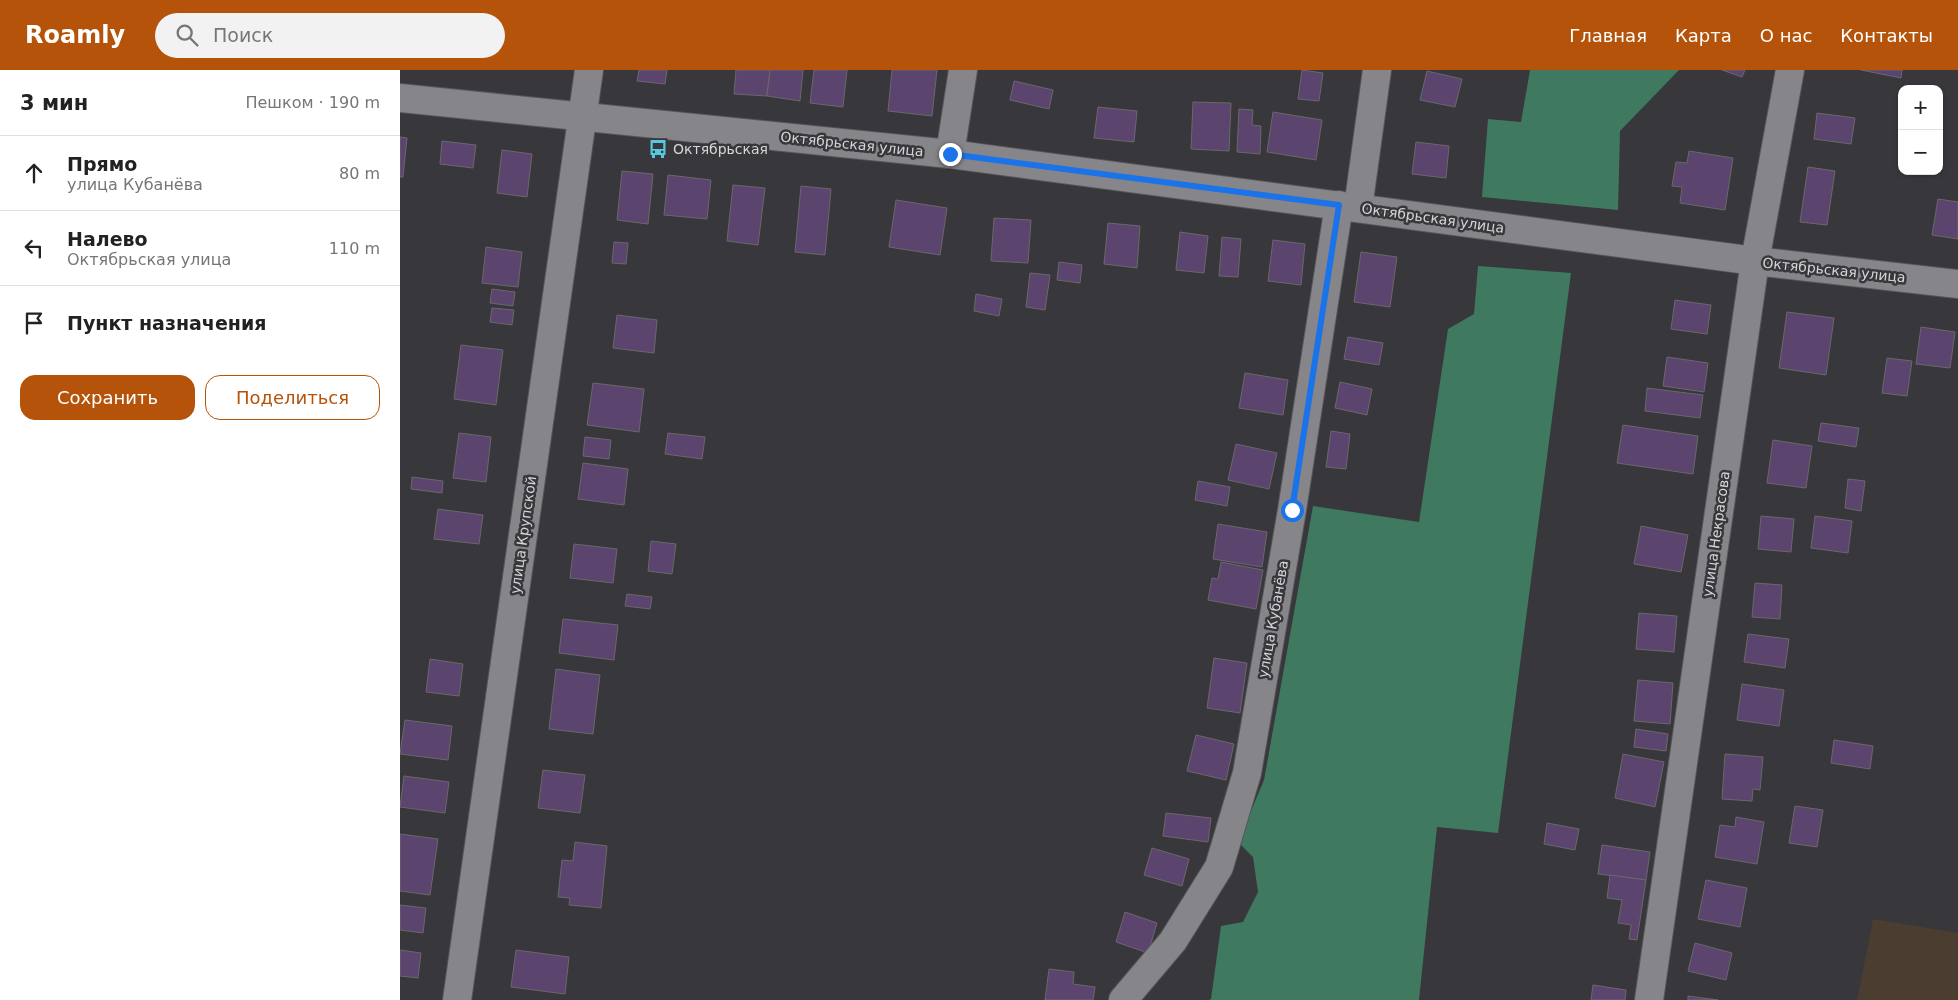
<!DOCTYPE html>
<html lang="ru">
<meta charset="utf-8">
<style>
:root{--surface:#fff;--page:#f2f2f2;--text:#222;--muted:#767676;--line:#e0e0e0;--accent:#b45309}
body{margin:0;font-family:"DejaVu Sans",sans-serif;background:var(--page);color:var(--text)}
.controls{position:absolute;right:15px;top:15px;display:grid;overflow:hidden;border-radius:10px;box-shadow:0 1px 4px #0004}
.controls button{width:45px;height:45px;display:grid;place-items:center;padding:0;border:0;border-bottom:1px solid var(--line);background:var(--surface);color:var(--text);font:25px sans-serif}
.stop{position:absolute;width:15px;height:15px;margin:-11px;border:4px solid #1a73e8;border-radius:50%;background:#fff}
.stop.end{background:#1a73e8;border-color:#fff;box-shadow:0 1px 5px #0008}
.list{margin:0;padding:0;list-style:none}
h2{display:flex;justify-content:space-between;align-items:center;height:65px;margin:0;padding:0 20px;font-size:21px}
h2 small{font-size:16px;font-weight:400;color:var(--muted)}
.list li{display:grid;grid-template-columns:32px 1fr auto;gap:15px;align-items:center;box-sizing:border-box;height:75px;padding:0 20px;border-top:1px solid var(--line)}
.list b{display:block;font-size:19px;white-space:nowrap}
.list p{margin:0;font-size:16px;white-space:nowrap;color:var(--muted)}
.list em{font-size:16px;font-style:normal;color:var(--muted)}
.actions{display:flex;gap:10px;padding:15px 20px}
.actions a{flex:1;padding:11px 0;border:1px solid var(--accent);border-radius:15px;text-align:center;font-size:18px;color:var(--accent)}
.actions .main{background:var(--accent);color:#fff}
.icon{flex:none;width:28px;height:28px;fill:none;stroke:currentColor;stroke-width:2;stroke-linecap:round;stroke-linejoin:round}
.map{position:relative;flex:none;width:1558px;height:930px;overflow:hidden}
header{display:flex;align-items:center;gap:30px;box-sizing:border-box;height:70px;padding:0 25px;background:var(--accent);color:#fff}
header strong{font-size:24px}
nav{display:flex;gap:28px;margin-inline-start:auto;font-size:18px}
.search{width:350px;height:45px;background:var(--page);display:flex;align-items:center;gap:12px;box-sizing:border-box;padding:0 18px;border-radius:28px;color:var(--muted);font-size:19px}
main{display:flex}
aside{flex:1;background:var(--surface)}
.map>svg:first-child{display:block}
.medical{fill:#4b3d2f}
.forest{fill:#3f7960}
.building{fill:#5b446e;stroke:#6a686b}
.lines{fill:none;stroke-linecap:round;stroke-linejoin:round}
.street-casing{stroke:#565659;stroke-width:30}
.street{stroke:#86868a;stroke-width:28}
.route{stroke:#1a73e8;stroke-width:6}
.labels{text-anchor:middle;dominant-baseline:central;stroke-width:5;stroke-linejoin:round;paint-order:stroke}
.street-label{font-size:14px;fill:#d6d6d9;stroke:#38373b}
.poi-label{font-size:14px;fill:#d6d6d9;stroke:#38373b;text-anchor:start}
</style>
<header>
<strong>Roamly</strong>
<div class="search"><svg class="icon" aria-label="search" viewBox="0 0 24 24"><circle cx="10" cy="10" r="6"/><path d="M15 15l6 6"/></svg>Поиск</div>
<nav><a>Главная</a><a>Карта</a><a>О нас</a><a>Контакты</a></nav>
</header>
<main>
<aside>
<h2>3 мин<small>Пешком · 190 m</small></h2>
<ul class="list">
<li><svg class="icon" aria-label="ahead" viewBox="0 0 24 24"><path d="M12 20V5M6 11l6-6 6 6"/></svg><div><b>Прямо</b><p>улица Кубанёва</p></div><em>80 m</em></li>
<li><svg class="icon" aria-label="left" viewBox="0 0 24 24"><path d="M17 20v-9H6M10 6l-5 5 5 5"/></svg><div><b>Налево</b><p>Октябрьская улица</p></div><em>110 m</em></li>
<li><svg class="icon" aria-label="arrive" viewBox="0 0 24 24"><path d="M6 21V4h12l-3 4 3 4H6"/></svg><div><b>Пункт назначения</b></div></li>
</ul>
<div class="actions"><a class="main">Сохранить</a><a>Поделиться</a></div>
</aside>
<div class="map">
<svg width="1558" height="930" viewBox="0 0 1558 930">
<rect width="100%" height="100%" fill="#38373b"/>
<path class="medical" d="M1473 849 1558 863V930H1457Z"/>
<g class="forest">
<path d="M1130 0H1279L1220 61 1218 140 1082 127 1088 49 1121 52Z"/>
<path d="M1078 196 1171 203 1098 763 1037 757 1019 930H809L811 929 821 856 843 852 858 822 853 787 838 772 864 710 913 436 1019 452 1048 259 1074 244Z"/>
</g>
<g class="building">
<path d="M239 0H267L265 14 237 11Z"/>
<path d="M336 0H370L367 26 334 24Z"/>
<path d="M370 0H403L400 31 367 26Z"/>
<path d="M414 0H447L443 37 410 33Z"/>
<path d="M492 0H537L532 46 488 41Z"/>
<path d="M902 0 923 3 919 31 898 29Z"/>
<path d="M1322 0H1345L1342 7Z"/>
<path d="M1461 0H1502L1501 8Z"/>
<path d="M1027 1 1062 9 1055 37 1020 30Z"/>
<path d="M614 11 653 20 649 39 610 30Z"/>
<path d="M793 32 831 33 829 81 791 79Z"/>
<path d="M698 37 737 41 734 72 694 68Z"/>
<path d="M839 39 853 40 852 55 861 56 860 84 837 82Z"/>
<path d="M873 42 922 50 916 90 867 82Z"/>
<path d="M1417 43 1455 48 1451 74 1414 69Z"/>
<path d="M0 67 7 68 3 107H0Z"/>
<path d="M42 71 76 75 73 98 40 94Z"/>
<path d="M1016 72 1049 76 1046 108 1012 104Z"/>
<path d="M102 80 132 84 127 127 97 123Z"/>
<path d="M1289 81 1333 88 1325 140 1280 133 1282 117 1272 116 1276 92 1287 93Z"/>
<path d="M1408 97 1435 101 1427 155 1400 152Z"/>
<path d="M222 101 253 104 248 154 217 150Z"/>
<path d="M268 105 311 110 307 149 264 145Z"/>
<path d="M333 115 365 118 358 175 327 171Z"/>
<path d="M401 116 431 119 425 185 395 182Z"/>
<path d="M1538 129 1558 132V169L1532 165Z"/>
<path d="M496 130 547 138 540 185 489 177Z"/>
<path d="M594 148 631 150 628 193 591 191Z"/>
<path d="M708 153 740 156 737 198 704 194Z"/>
<path d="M780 162 808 166 804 203 776 200Z"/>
<path d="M822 167 841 169 838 207 819 206Z"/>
<path d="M873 170 905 174 901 215 868 211Z"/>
<path d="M214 172 228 173 226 194 212 193Z"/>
<path d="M86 177 122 182 118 217 82 213Z"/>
<path d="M961 182 997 187 990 237 954 232Z"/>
<path d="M659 192 682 195 680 213 657 210Z"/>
<path d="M630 203 650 205 645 240 626 237Z"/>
<path d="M92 219 115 222 113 236 90 233Z"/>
<path d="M576 224 602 229 599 246 574 241Z"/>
<path d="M1275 230 1311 235 1307 264 1271 259Z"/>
<path d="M92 238 114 240 112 255 90 252Z"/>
<path d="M1387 242 1434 248 1426 305 1379 298Z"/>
<path d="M217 245 257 250 254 283 213 278Z"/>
<path d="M1521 257 1555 262 1550 298 1516 294Z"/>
<path d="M948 267 983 273 979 295 944 289Z"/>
<path d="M61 275 103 280 96 335 54 329Z"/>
<path d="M1267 287 1308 293 1304 322 1263 316Z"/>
<path d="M1487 288 1512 291 1507 326 1482 323Z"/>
<path d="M845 303 888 310 883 345 839 338Z"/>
<path d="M940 312 972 319 967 345 935 338Z"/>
<path d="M193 313 244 319 239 362 187 355Z"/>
<path d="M1247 318 1303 325 1300 348 1245 341Z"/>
<path d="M1421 353 1459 358 1456 377 1418 371Z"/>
<path d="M1223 355 1298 366 1293 404 1217 393Z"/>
<path d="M931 361 950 364 946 399 926 397Z"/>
<path d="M59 363 91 367 86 412 53 408Z"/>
<path d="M268 363 305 367 302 389 265 384Z"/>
<path d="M185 367 211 370 209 389 183 386Z"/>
<path d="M1373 370 1412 376 1406 418 1367 413Z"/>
<path d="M836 374 877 383 869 419 828 410Z"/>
<path d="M183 393 228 399 224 435 178 429Z"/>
<path d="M12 407 43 411 42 423 11 419Z"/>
<path d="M1448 409 1465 411 1461 441 1445 438Z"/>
<path d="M798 411 830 417 827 436 795 430Z"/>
<path d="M38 439 83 445 79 474 34 469Z"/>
<path d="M1361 446 1394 449 1391 482 1358 479Z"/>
<path d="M1415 446 1452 451 1448 483 1411 478Z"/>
<path d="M818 454 867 462 862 497 813 489Z"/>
<path d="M1241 456 1288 465 1281 502 1234 494Z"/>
<path d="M251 471 276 474 272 504 248 501Z"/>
<path d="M174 474 217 479 213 513 170 508Z"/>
<path d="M821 492 863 500 856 539 808 530 812 508 818 509Z"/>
<path d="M1355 513 1382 515 1380 549 1352 547Z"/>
<path d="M227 524 252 527 250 539 225 536Z"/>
<path d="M1239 543 1277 546 1274 582 1236 579Z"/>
<path d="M163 549 218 555 214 590 159 583Z"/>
<path d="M1348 564 1389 569 1385 598 1344 592Z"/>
<path d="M814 588 847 593 840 643 807 638Z"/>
<path d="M30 589 63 594 59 626 26 622Z"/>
<path d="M156 599 200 605 193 664 149 659Z"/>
<path d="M1238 610 1273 613 1270 654 1234 651Z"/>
<path d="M1342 614 1384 620 1379 656 1337 650Z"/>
<path d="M5 650 52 656 48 690 0 684Z"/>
<path d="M1236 659 1268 664 1266 681 1234 677Z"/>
<path d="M796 665 834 674 826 710 787 701Z"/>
<path d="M1434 670 1473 676 1470 699 1431 693Z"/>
<path d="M1223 684 1264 692 1255 737 1215 728Z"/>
<path d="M1325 684 1363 687 1360 720 1353 719 1352 731 1322 729Z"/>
<path d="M143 700 185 705 180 743 138 738Z"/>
<path d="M4 706 49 712 45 743 0 737Z"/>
<path d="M1395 736 1423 740 1417 777 1389 773Z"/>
<path d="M766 743 811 748 808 772 763 766Z"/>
<path d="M1336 747 1364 752 1357 794 1315 787 1320 755 1335 757Z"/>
<path d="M1147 753 1179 759 1175 780 1144 774Z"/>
<path d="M0 764 38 769 30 825 0 821Z"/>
<path d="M175 772 207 776 201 838 169 835 170 828 158 827 162 790 173 791Z"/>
<path d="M1202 775 1250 782 1246 810 1198 804Z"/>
<path d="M752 778 789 789 782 816 744 805Z"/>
<path d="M1210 805 1246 810 1237 870 1229 869 1231 855 1218 853 1222 830 1207 828Z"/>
<path d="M1306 810 1347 818 1340 857 1298 849Z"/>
<path d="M0 835 26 838 23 863 0 860Z"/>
<path d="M725 842 757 853 748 883 716 872Z"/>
<path d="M1295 873 1332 883 1326 910 1288 901Z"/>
<path d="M0 880 21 883 18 908 0 906Z"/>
<path d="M116 880 169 887 165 924 111 917Z"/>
<path d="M649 899 674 902 673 914 695 917 693 930H645Z"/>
<path d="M1193 915 1226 920 1225 930H1191Z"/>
<path d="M1288 926 1318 930H1288Z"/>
</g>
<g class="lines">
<g class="street-casing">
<g id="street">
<path d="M0 28 550 84 1355 191 1558 214"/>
<path d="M550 84 563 0"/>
<path d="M958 138 977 0"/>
<path d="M57 930 189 0"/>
<path d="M723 930 773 871 819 797 847 703 892 440 939 135"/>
<path d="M1249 930 1355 191 1390 0"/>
</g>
</g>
<use href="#street" class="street"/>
</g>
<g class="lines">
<path class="route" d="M550 84 939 135 892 440"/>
</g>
<defs>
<g id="bus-bare" transform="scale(1.5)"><path d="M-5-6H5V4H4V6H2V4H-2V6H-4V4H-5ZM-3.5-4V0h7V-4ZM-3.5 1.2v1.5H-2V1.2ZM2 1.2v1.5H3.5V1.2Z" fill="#56c9e1" stroke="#38373b" stroke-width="2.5" paint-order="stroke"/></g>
</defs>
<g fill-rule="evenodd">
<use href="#bus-bare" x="258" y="79"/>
</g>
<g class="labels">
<g class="street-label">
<text transform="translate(452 74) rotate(6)">Октябрьская улица</text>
<text transform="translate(1033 148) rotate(8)">Октябрьская улица</text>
<text transform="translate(1434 200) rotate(6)">Октябрьская улица</text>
<text transform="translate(1316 464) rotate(-82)">улица Некрасова</text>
<text transform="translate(123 465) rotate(-82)">улица Крупской</text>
<text transform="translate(873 549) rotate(-80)">улица Кубанёва</text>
</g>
<g class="poi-label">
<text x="273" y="79">Октябрьская</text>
</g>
</g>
</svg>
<div class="controls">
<button>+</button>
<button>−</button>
</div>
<div class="stop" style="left:892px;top:440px"></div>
<div class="stop end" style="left:550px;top:84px"></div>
</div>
</main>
